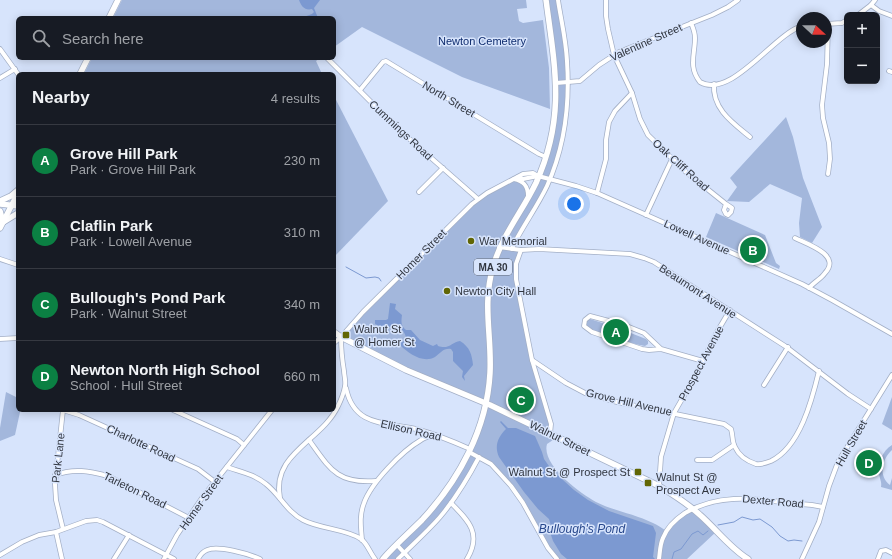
<!DOCTYPE html>
<meta charset="utf-8">
<style>
:root{--surface:#171b24;--page:#242831;--text:#f1f3f6;--muted:#9ea1a6;--line:#363941;--accent:#0b8043}
body{margin:0;font-family:Helvetica,sans-serif;background:var(--page);color:var(--text)}
.controls{position:absolute;right:12px;top:12px;display:grid;overflow:hidden;border-radius:6px;box-shadow:0 2px 10px #0003}
.controls button{width:36px;height:36px;display:grid;place-items:center;padding:0;border:0;border-bottom:1px solid var(--line);background:var(--surface);color:var(--text);font:20px sans-serif}
.compass{position:absolute;left:796px;top:12px;width:36px;height:36px;border-radius:50%;background:var(--surface);box-shadow:0 2px 10px #0003;rotate:112deg}
.you{position:absolute;left:574px;top:204px;width:14px;height:14px;margin:-10px;border:3px solid #fff;border-radius:50%;background:#1a73e8;box-shadow:0 0 0 6px #1a73e833}
.badge{display:grid;place-items:center;width:26px;height:26px;border-radius:50%;background:var(--accent);color:#fff;font-size:13px;font-weight:700}
.pin{position:absolute;translate:-50% -50%;border:2px solid #fff;box-shadow:0 1px 4px #0006}
.list{margin:0;padding:0;list-style:none}
h2{display:flex;justify-content:space-between;align-items:center;height:52px;margin:0;padding:0 16px;font-size:17px}
h2 small{font-size:13px;font-weight:400;color:var(--muted)}
.list li{display:grid;grid-template-columns:26px 1fr auto;gap:12px;align-items:center;box-sizing:border-box;height:72px;padding:0 16px;border-top:1px solid var(--line)}
.list b{display:block;font-size:15px;white-space:nowrap}
.list p{margin:0;font-size:13px;white-space:nowrap;color:var(--muted)}
.list em{font-size:13px;font-style:normal;color:var(--muted)}
.icon{flex:none;width:22px;height:22px;fill:none;stroke:currentColor;stroke-width:2;stroke-linecap:round;stroke-linejoin:round}
.map{position:relative;flex:none;width:892px;height:559px;overflow:hidden}
.search{position:absolute;background:var(--surface);box-shadow:0 2px 10px #0003;left:16px;top:16px;width:320px;height:44px;display:flex;align-items:center;gap:10px;box-sizing:border-box;padding:0 14px;border-radius:6px;color:var(--muted);font-size:15px}
.panel{position:absolute;background:var(--surface);box-shadow:0 2px 10px #0003;left:16px;top:72px;width:320px;height:340px;border-radius:6px}
.map>svg:first-child{display:block}
.green{fill:#a3b7dc}
.water{fill:#7c99d1}
.lines{fill:none;stroke-linecap:round;stroke-linejoin:round}
.stream{stroke:#7c99d1;stroke-width:1}
.minor-casing{stroke:#a3afc6;stroke-width:5.5}
.major-casing{stroke:#a3afc6;stroke-width:7}
.minor{stroke:#fff;stroke-width:4}
.major{stroke:#fff;stroke-width:5.5}
.poi-dot{fill:#616604;stroke:#d7e4fc;stroke-width:1.5}
.labels{text-anchor:middle;dominant-baseline:central;stroke-width:3;stroke-linejoin:round;paint-order:stroke}
.shield{fill:#d7e4fc;stroke:#636a78;stroke-width:1}
.shield-label{font-size:10px;font-weight:bold;fill:#313640}
.park-label{font-size:11px;fill:#102d6f;stroke:#d7e4fc}
.street-label{font-size:11px;fill:#313640;stroke:#d7e4fc}
.poi-label{font-size:11px;fill:#313640;stroke:#d7e4fc;text-anchor:start}
.water-label{font-size:12px;font-style:italic;fill:#29498d;stroke:#d7e4fc}
</style>
<div class="map">
<svg width="892" height="559" viewBox="0 0 892 559">
<rect width="100%" height="100%" fill="#d7e4fc"/>
<g class="green">
<path d="M122 0H526L527 8 517 9 519 21 523 23 543 20 549 68 550 109 462 77 362 27 334 47V18H113Z"/>
<path d="M546 0H558L567 60 566 125 547 186 512 249 521 250 516 272 525 332 551 424 550 433 555 436 553 440 547 444C541 465 580 493 596 502 614 511 635 514 653 523 658 525 662 528 666 531L672 524 693 509 717 531 687 559H557L523 503 494 467 479 457 451 503 398 559H383L423 519 464 462 486 404 406 370 341 337 363 312 478 199 513 179 525 184 528 196 545 162 556 102Z"/>
<path d="M92 58H320L316 61 322 74H84Z"/>
<path d="M334 96 388 201 334 257Z"/>
<path d="M786 117 793 137 803 178 822 227 812 243 800 237 799 223 802 198 770 184 749 202 727 201 737 187 730 178Z"/>
<path d="M716 213 765 235 776 263 780 266 779 269 706 237Z"/>
<path d="M590 319 618 328 646 339 648 341V344L645 346C625 342 603 336 586 326L585 323 587 320Z"/>
<path d="M6 392 18 398V410H20V412L15 435 0 441V428Z"/>
<path d="M892 397V430L882 424Z"/>
<path d="M892 445V450C882 459 878 476 890 485L892 478V490L881 487C882 482 880 480 879 474 878 463 882 451 892 445Z"/>
</g>
<g class="water">
<path d="M299 0H320L314 8 318 18H301L312 14 314 12 312 9C305 11 301 6 299 0Z"/>
<path d="M390 303 396 304 395 309 402 315C401 322 401 326 406 330H411L420 340 433 346 437 344 438 346C449 350 452 342 460 341 470 347 472 355 473 365L464 376 465 381 462 377 463 371 453 361V352L451 349C443 348 441 353 435 357 423 364 408 353 400 345V343L405 340 406 337C402 326 398 326 388 327 384 328 379 326 375 324V320H386L388 319Z"/>
<path d="M501 421 508 428H516L535 436 542 452 544 459 551 469 574 490 588 500 609 511 653 526 656 533 653 557 655 559H567L561 554 553 541 551 535 552 529 549 519 538 509 524 492 499 457C494 446 498 437 506 429L500 422Z"/>
</g>
<g class="lines">
<g class="stream">
<path d="M346 267 366 278 375 277 379 278 381 281"/>
<path d="M718 525 734 522 742 517 753 520 760 519 772 527 780 536 788 541 794 540 802 541"/>
<path d="M672 559 674 552 681 549 692 534 698 531 703 535 708 531"/>
</g>
<g class="minor-casing">
<g id="minor">
<path d="M606 0V16L608 29 614 55 632 93 640 119 648 135 686 172 726 204 724 210 726 214 728 215 731 212 732 208 726 204"/>
<path d="M875 0 871 5 879 11 892 16"/>
<path d="M858 15 871 5"/>
<path d="M691 23C693 28 695 32 695 38 695 54 688 67 700 82 731 100 774 34 802 26"/>
<path d="M826 24 842 23 847 20"/>
<path d="M0 49 18 74"/>
<path d="M327 58 397 128 478 199"/>
<path d="M889 71 892 72"/>
<path d="M0 78 15 69"/>
<path d="M556 83 580 81 599 65 619 52 712 15 728 7 738 0"/>
<path d="M714 84C712 109 733 123 750 137"/>
<path d="M360 90 383 62 386 61 539 154 546 157"/>
<path d="M828 174 830 159 829 143 823 118 822 105 827 64 828 24"/>
<path d="M518 177 523 179 538 176"/>
<path d="M514 179C524 181 528 186 528 196"/>
<path d="M419 192 443 168"/>
<path d="M597 193 606 159V140L609 122 615 111 632 93"/>
<path d="M646 215 672 159"/>
<path d="M795 238C807 244 842 255 825 273 821 279 814 282 809 288"/>
<path d="M499 247 521 250 539 249 630 254 644 258 654 262 785 346 848 394 871 409"/>
<path d="M512 249 515 242C525 223 538 205 547 186 565 146 570 104 567 61 566 40 561 20 558 0"/>
<path d="M521 250 516 264V279L532 360 551 424 550 434"/>
<path d="M0 259 18 265"/>
<path d="M0 339 18 338"/>
<path d="M334 343 341 337 363 312 472 204 487 193 523 174 533 173 538 176 576 186 597 193 802 284 832 300 892 334"/>
<path d="M661 349 649 350 642 349 592 332 584 326 585 320 590 316 624 325 644 333 661 349 703 361"/>
<path d="M532 360 566 383 585 393 617 402 724 424 731 429C733 435 732 442 735 447 739 456 747 461 756 464 761 465 766 463 771 461 800 447 812 400 819 371"/>
<path d="M764 385 788 347"/>
<path d="M346 388C354 427 385 422 416 429 435 434 452 441 470 449"/>
<path d="M63 410 79 415 112 430 198 469 215 482"/>
<path d="M173 410 237 439 244 445"/>
<path d="M309 440C330 469 337 484 376 481"/>
<path d="M469 452 491 464 511 486 523 503 548 548 557 559"/>
<path d="M697 460H712L734 445"/>
<path d="M227 467C241 472 254 474 266 484 280 495 287 512 303 520 320 529 347 529 361 539 367 543 370 553 375 559"/>
<path d="M55 475C74 468 89 471 108 476L189 518"/>
<path d="M659 486 661 457 674 413 693 380 717 332 730 310"/>
<path d="M280 498C271 453 322 441 338 406 341 400 344 392 345 386 346 381 344 375 344 371 342 359 341 348 341 337"/>
<path d="M451 503C469 521 482 534 467 559"/>
<path d="M63 529 56 500 55 484 63 410"/>
<path d="M56 532 62 559"/>
<path d="M362 540C361 527 359 516 364 503 371 483 402 451 421 440 425 437 430 436 435 435"/>
<path d="M397 545 410 559"/>
<path d="M0 555 22 542 39 535 56 532 86 521 97 520 103 522 174 559"/>
<path d="M114 559 129 535"/>
<path d="M164 559 177 535 202 498 272 410"/>
<path d="M198 559C200 555 202 552 207 550 218 545 249 554 260 559"/>
<path d="M398 559C412 545 427 532 440 517 456 498 468 478 479 457"/>
<path d="M659 559C660 552 660 544 663 538 667 527 676 519 685 513 727 489 767 502 812 505L823 507"/>
<path d="M802 559 819 522 829 486 838 462 892 375"/>
<path d="M878 559 881 551 886 550 892 553"/>
</g>
</g>
<g class="major-casing">
<g id="major">
<path d="M109 18 118 0"/>
<path d="M80 74 88 58"/>
<path d="M0 201 11 196 18 190"/>
<path d="M0 204 18 206"/>
<path d="M0 211 3 222"/>
<path d="M5 221 18 213"/>
<path d="M0 228 18 193"/>
<path d="M334 332 341 337 406 370 490 405 659 486C674 495 688 504 700 515 716 529 730 548 748 559"/>
<path d="M383 559C395 545 409 533 422 520 459 480 487 429 490 373 492 336 482 305 493 267 502 235 522 212 536 183 566 117 555 68 546 0"/>
</g>
</g>
<use href="#minor" class="minor"/>
<use href="#major" class="major"/>
</g>
<g class="poi-dot">
<circle cx="471" cy="241" r="4"/>
<circle cx="447" cy="291" r="4"/>
<rect x="342" y="331" width="8" height="8" rx="2"/>
<rect x="634" y="468" width="8" height="8" rx="2"/>
<rect x="644" y="479" width="8" height="8" rx="2"/>
</g>
<g class="labels">
<rect class="shield" x="474" y="259" width="38" height="16" rx="3"/>
<g class="shield-label">
<text x="493" y="267">MA 30</text>
</g>
<g class="park-label">
<text x="482" y="41">Newton Cemetery</text>
</g>
<g class="street-label">
<text transform="translate(646 42) rotate(-24)">Valentine Street</text>
<text transform="translate(449 99) rotate(31)">North Street</text>
<text transform="translate(401 130) rotate(43)">Cummings Road</text>
<text transform="translate(681 165) rotate(42)">Oak Cliff Road</text>
<text transform="translate(697 237) rotate(24)">Lowell Avenue</text>
<text transform="translate(421 254) rotate(-45)">Homer Street</text>
<text transform="translate(698 291) rotate(33)">Beaumont Avenue</text>
<text transform="translate(701 363) rotate(-62)">Prospect Avenue</text>
<text transform="translate(629 402) rotate(13)">Grove Hill Avenue</text>
<text transform="translate(411 430) rotate(13)">Ellison Road</text>
<text transform="translate(560 438) rotate(26)">Walnut Street</text>
<text transform="translate(141 443) rotate(25)">Charlotte Road</text>
<text transform="translate(851 443) rotate(-60)">Hull Street</text>
<text transform="translate(58 458) rotate(-84)">Park Lane</text>
<text transform="translate(135 490) rotate(26)">Tarleton Road</text>
<text transform="translate(773 501) rotate(5)">Dexter Road</text>
<text transform="translate(201 502) rotate(-54)">Homer Street</text>
</g>
<g class="poi-label">
<text x="479" y="241">War Memorial</text>
<text x="455" y="291">Newton City Hall</text>
<text x="354" y="329">Walnut St<tspan x="354" dy="13">@ Homer St</tspan></text>
<text x="630" y="472" text-anchor="end">Walnut St @ Prospect St</text>
<text x="656" y="477">Walnut St @<tspan x="656" dy="13">Prospect Ave</tspan></text>
</g>
<g class="water-label">
<text x="582" y="529">Bullough's Pond</text>
</g>
</g>
</svg>
<div class="controls">
<button>+</button>
<button>−</button>
</div>
<svg class="compass" viewBox="-18 -18 36 36"><path d="M0-13l5 13h-10z" fill="#e53935"/><path d="M0 13l5-13h-10z" fill="#9ea1a6"/></svg>
<div class="you"></div>
<div class="pin badge" style="left:616px;top:332px">A</div>
<div class="pin badge" style="left:753px;top:250px">B</div>
<div class="pin badge" style="left:521px;top:400px">C</div>
<div class="pin badge" style="left:869px;top:463px">D</div>
<div class="search"><svg class="icon" aria-label="search" viewBox="0 0 24 24"><circle cx="10" cy="10" r="6"/><path d="M15 15l6 6"/></svg>Search here</div>
<section class="panel">
<h2>Nearby<small>4 results</small></h2>
<ul class="list">
<li><span class="badge">A</span><div><b>Grove Hill Park</b><p>Park · Grove Hill Park</p></div><em>230 m</em></li>
<li><span class="badge">B</span><div><b>Claflin Park</b><p>Park · Lowell Avenue</p></div><em>310 m</em></li>
<li><span class="badge">C</span><div><b>Bullough's Pond Park</b><p>Park · Walnut Street</p></div><em>340 m</em></li>
<li><span class="badge">D</span><div><b>Newton North High School</b><p>School · Hull Street</p></div><em>660 m</em></li>
</ul>
</section>
</div>
